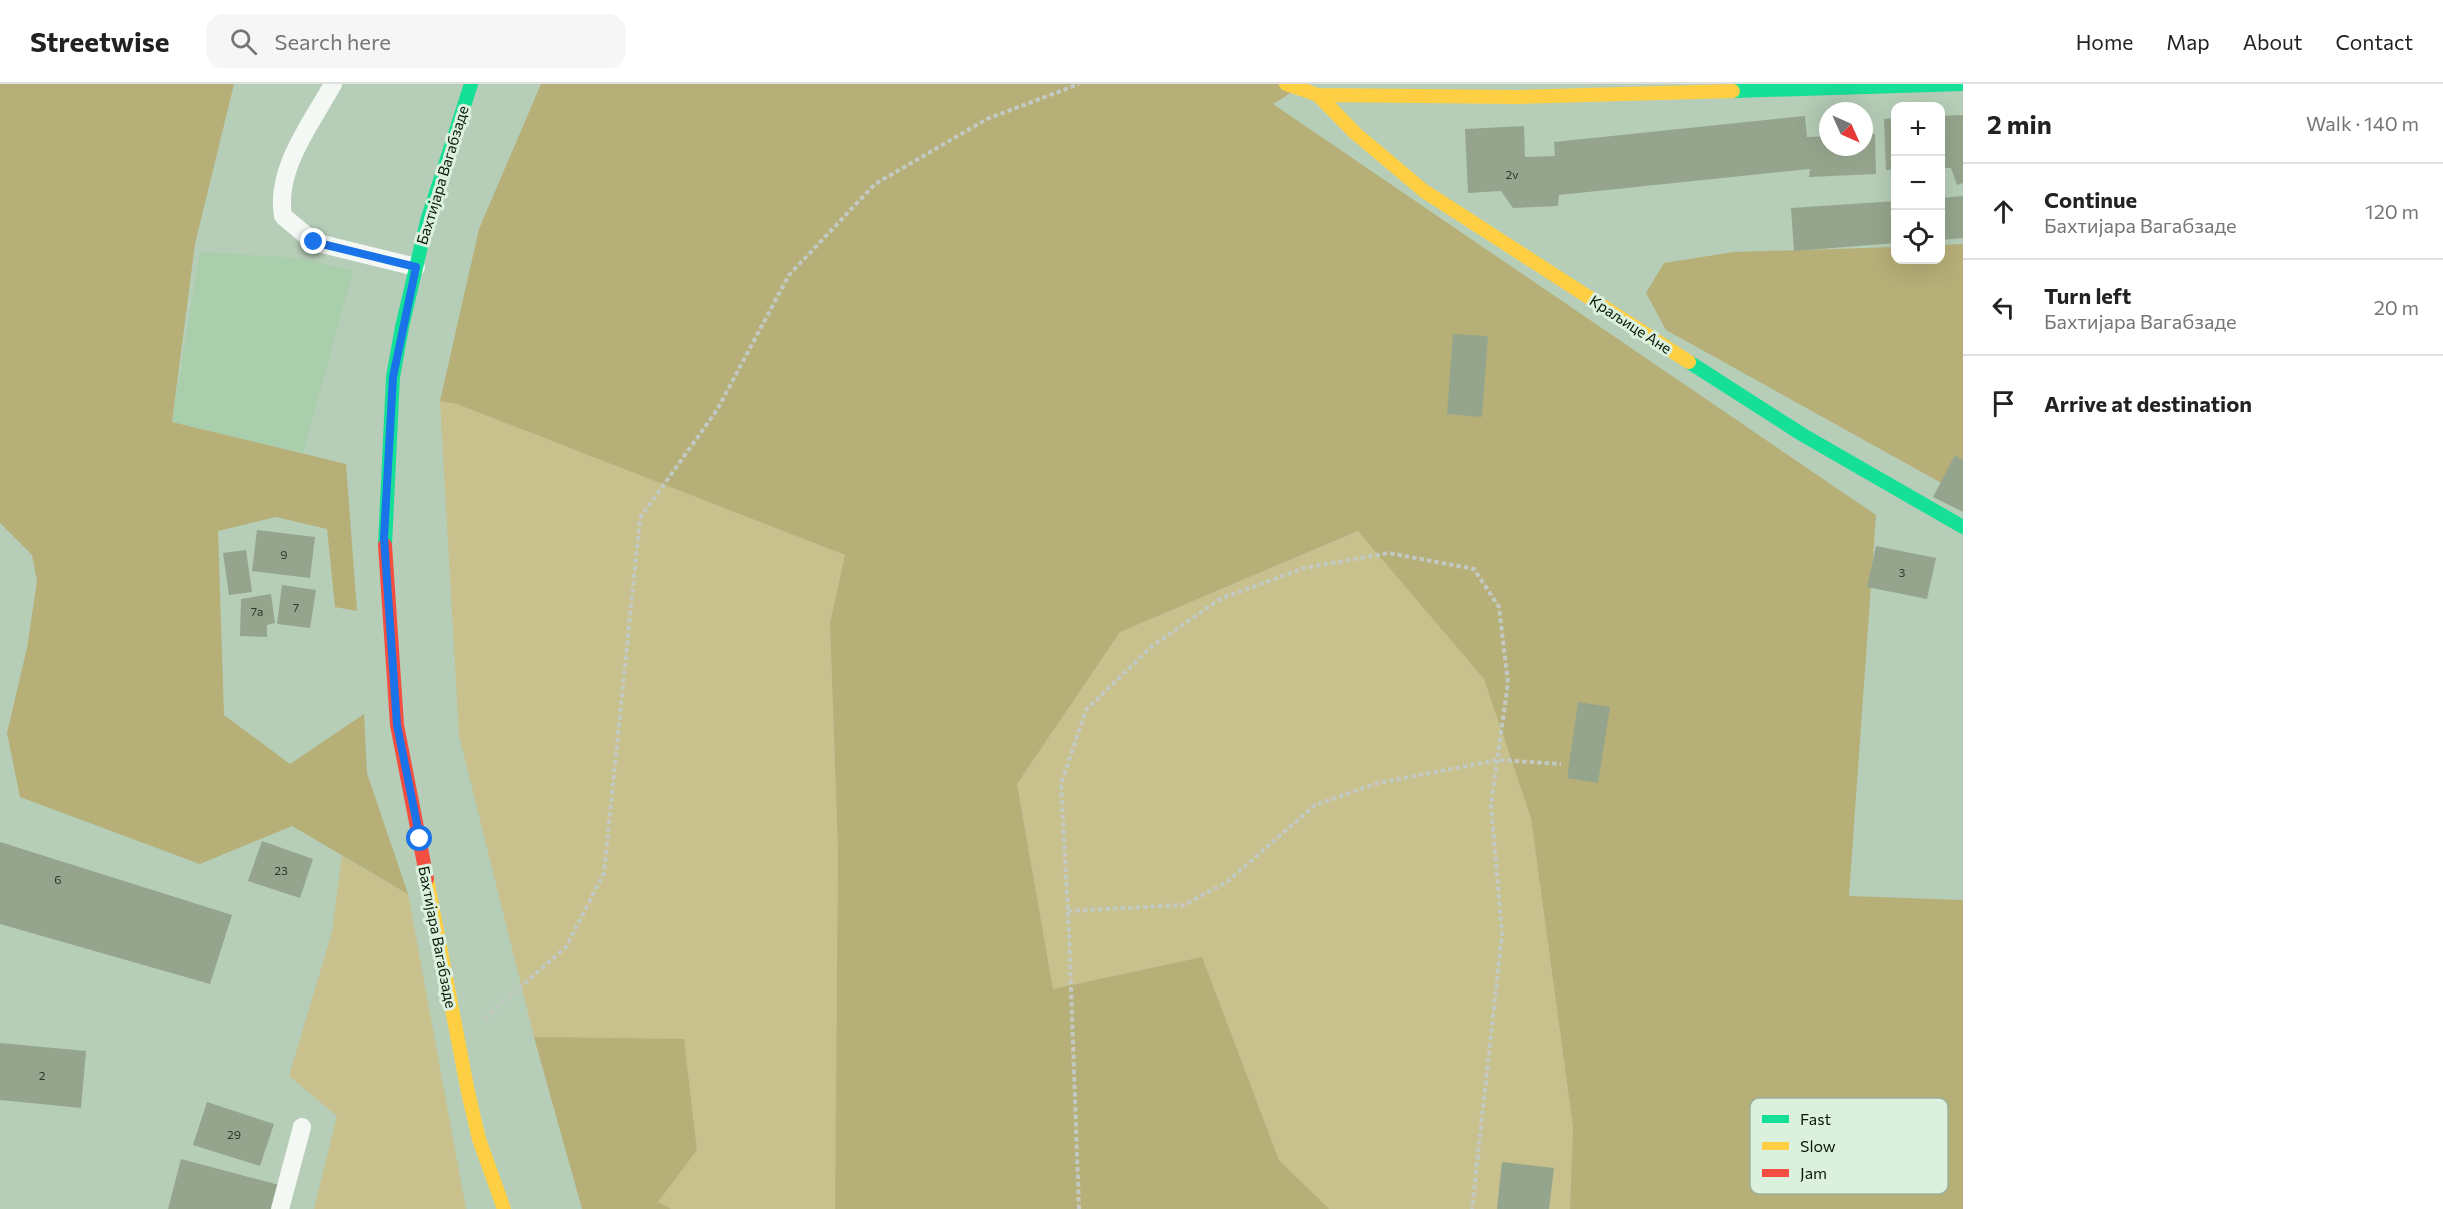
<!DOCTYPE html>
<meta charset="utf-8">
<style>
:root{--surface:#fff;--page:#f6f6f6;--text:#222;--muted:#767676;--line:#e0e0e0}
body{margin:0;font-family:Commissioner,sans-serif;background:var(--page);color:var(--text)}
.controls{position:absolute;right:18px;top:18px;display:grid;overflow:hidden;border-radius:12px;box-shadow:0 6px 24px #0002}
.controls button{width:54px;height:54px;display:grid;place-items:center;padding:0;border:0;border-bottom:2px solid var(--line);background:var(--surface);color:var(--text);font:30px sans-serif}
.compass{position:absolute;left:1819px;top:18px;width:54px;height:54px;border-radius:50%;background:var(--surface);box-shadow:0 6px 24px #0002;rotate:135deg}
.stop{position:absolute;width:18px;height:18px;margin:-14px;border:4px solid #1a73e8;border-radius:50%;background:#fff}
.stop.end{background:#1a73e8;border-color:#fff;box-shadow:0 2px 6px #0008}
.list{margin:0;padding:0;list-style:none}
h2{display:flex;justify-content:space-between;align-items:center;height:78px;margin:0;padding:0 24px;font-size:26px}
h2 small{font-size:20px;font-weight:400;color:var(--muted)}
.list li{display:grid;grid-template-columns:39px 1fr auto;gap:18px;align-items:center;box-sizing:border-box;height:96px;padding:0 24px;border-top:2px solid var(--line)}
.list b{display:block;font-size:22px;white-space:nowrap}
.list p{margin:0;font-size:20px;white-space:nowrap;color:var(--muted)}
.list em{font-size:20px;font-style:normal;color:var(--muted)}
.icon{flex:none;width:33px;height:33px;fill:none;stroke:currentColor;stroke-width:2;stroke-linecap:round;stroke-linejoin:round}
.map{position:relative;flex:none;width:1963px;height:1125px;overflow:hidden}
header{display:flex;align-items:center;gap:36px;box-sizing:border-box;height:84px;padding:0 30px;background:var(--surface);border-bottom:2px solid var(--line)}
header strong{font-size:28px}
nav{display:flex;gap:33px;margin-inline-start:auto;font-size:21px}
.search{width:420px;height:54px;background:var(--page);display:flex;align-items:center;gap:15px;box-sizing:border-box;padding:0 21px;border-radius:18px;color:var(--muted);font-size:22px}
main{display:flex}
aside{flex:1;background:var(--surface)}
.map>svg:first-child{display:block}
.built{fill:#a9ceab}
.green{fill:#c8c08d}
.forest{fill:#b7af78}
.building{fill:#95a58d}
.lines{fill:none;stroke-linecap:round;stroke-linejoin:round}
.path{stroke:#c2c9c2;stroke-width:4;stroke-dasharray:4.5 3;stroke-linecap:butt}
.lane{stroke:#f4f8f4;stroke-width:18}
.fast{stroke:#16e098;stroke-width:14}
.slow{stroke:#ffcf43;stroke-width:14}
.jam{stroke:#f24e42;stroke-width:14}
.route{stroke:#1a73e8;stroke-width:8}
.labels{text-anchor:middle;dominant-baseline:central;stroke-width:6;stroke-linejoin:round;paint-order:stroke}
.number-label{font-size:12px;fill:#2b3a2b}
.street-label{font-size:15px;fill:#08170a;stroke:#dcf1dd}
.key{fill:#dcf1dd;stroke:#9cb09e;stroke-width:1.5}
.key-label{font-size:16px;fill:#08170a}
</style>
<header>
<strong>Streetwise</strong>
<div class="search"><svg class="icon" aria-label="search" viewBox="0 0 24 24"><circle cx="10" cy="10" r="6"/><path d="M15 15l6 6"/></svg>Search here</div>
<nav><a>Home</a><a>Map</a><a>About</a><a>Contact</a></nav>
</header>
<main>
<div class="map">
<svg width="1963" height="1125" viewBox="0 0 1963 1125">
<rect width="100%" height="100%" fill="#b6cdb7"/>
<path class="built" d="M200 168 298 174 353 187 303 369 172 338Z"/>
<g class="green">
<path d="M440 317 457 320 845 471 830 539 838 766 835 1125H671L657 1118 697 1066 684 956 534 953 459 651Z"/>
<path d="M1359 447 1484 595 1531 734 1573 1043 1570 1125H1329L1279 1076 1202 873 1053 905 1017 700 1120 548Z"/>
<path d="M342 772 408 810 466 1125H314L337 1032 289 992 332 848Z"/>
</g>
<g class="forest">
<path d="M0 0H234L195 160 172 338 346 380 357 527 335 523 327 445 276 433 218 447 224 631 290 680 364 630 367 689 408 810 292 742 200 780 20 713 7 649 27 564 37 497 32 471 0 439Z"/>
<path d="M541 0H1305L1273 20 1876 431 1849 812 1963 816V1125H1570L1573 1043 1531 734 1484 595 1358 447 1120 548 1017 700 1053 905 1202 873 1279 1076 1329 1125H835L838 766 830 539 845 471 457 320 440 317 479 145Z"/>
<path d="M1963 160V411L1666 246 1646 209 1664 179 1734 168 1895 163 1896 176H1940L1941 161Z"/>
<path d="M534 953 684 955 697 1066 658 1118 671 1125H582Z"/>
</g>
<g class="building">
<path d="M1963 31V99L1957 101 1951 84H1940V32Z"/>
<path d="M1805 32 1807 53 1828 52V63H1864V50H1875L1876 90 1809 93 1810 85 1559 111 1558 122 1513 124 1501 107 1468 109 1465 45 1524 42 1525 73 1555 72 1554 58Z"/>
<path d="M1896 34V86H1886L1884 35Z"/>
<path d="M1963 112V154L1940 156V114Z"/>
<path d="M1896 117V159L1794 167 1791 124Z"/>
<path d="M1453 250 1488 252 1482 333 1447 330Z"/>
<path d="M1955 371 1963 376V428L1933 413Z"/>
<path d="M257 446 315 453 310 494 252 487Z"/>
<path d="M1876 462 1936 474 1927 515 1867 503Z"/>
<path d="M246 466 252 508 229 511 223 469Z"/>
<path d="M282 501 316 506 310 544 277 540Z"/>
<path d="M271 510 275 539 267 541V553L240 552 241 515Z"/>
<path d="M1578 618 1610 623 1598 699 1567 694Z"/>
<path d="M262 757 313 775 300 814 248 797Z"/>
<path d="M0 758 232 831 210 900 0 840Z"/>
<path d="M0 959 86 967 81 1024 0 1016Z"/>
<path d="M207 1018 274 1040 260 1082 193 1061Z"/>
<path d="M181 1075 279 1101 273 1125H168Z"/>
<path d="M1502 1078 1554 1084 1549 1125H1497Z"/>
</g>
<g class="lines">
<g class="path">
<path d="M1068 827 1184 821 1227 798 1315 721 1378 699 1498 676 1561 680"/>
<path d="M485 934 566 863 604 789 640 434 717 326 789 191 875 100 987 35 1079 0"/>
<path d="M1079 1125 1069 849 1061 700 1086 626 1151 563 1220 515 1304 484 1389 469 1474 485 1499 523 1508 599 1491 721 1502 850 1472 1125"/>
</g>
<g class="lane">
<path d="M333 0C311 40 275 85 283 132L314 158 416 183"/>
<path d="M280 1125 302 1043"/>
</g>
<g class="fast">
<path d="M1733 7 1963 0"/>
<path d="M1689 278 1803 351 1963 443"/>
<path d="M385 461 393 293 402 243 427 137 471 0"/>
</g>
<g class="slow">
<path d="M1286 0 1318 11 1518 13 1733 7"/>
<path d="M1318 11 1355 49 1424 107 1689 278"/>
<path d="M427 795 468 1008 479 1055 504 1125"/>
</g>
<path class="jam" d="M385 461 397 641 427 795"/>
</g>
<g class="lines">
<path class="route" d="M314 158 416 183 393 293 384 454 397 641 420 755"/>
</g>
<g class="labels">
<g class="number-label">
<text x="1512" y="90">2v</text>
<text x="284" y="470">9</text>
<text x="1902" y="488">3</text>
<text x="296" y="523">7</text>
<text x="257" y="527">7a</text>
<text x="281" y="786">23</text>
<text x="58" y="795">6</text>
<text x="42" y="991">2</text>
<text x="234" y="1050">29</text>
</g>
<g class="street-label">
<text transform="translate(442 91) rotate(-73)">Бахтијара Вагабзаде</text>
<text transform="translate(1631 240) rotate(33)">Краљице Ане</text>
<text transform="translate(438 853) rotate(79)">Бахтијара Вагабзаде</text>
</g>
</g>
<rect x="1750" y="1014" width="198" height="96" rx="9" class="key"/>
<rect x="1762" y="1031" width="27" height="8" fill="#16e098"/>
<rect x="1762" y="1058" width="27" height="8" fill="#ffcf43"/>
<rect x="1762" y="1085" width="27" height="8" fill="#f24e42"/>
<g class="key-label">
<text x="1800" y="1041">Fast</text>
<text x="1800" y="1068">Slow</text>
<text x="1800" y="1095">Jam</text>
</g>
</svg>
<div class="controls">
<button>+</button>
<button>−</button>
<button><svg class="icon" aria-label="locate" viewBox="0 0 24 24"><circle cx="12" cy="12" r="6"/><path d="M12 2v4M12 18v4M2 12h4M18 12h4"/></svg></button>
</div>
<svg class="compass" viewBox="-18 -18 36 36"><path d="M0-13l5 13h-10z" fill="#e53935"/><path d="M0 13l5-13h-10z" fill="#767676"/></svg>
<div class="stop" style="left:420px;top:755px"></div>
<div class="stop end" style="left:314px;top:158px"></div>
</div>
<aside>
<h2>2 min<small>Walk · 140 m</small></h2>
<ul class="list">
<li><svg class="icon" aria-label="ahead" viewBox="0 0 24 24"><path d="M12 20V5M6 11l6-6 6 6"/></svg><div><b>Continue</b><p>Бахтијара Вагабзаде</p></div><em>120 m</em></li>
<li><svg class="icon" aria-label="left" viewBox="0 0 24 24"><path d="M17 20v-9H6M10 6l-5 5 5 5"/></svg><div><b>Turn left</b><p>Бахтијара Вагабзаде</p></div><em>20 m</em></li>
<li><svg class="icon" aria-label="arrive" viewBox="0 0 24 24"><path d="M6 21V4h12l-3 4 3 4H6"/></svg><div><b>Arrive at destination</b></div></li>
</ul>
</aside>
</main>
